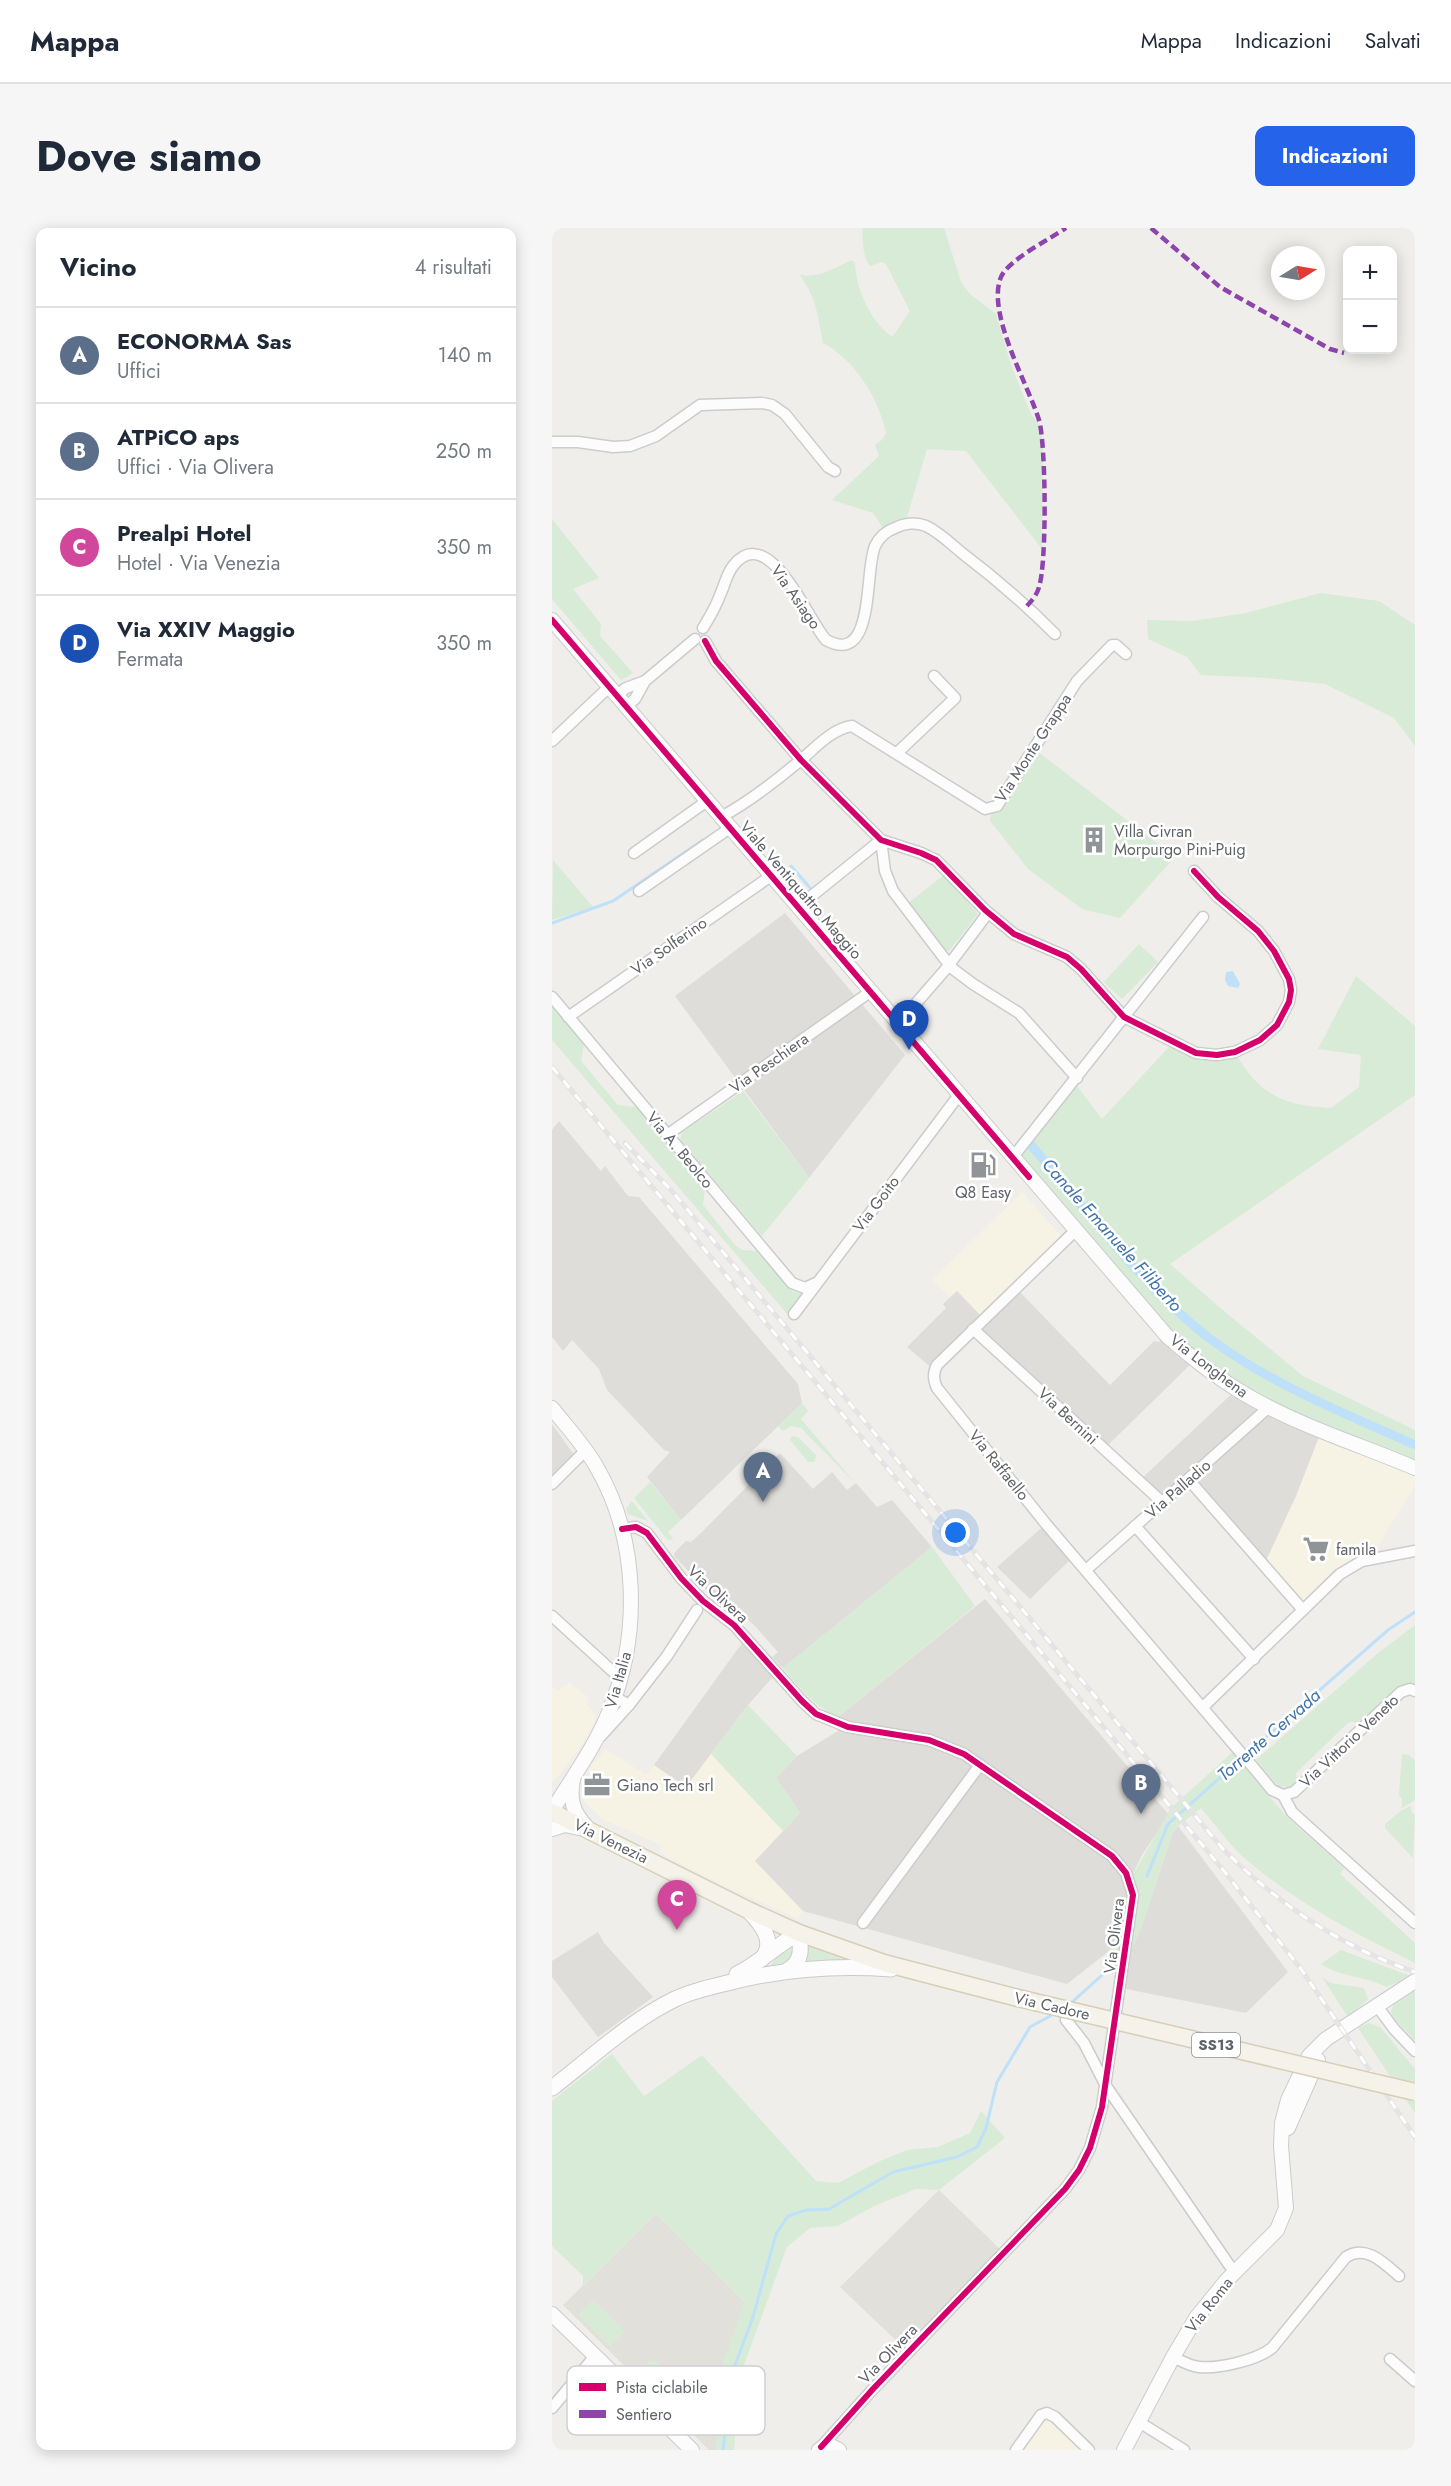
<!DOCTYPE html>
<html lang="it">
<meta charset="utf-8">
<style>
:root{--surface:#fff;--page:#f6f6f7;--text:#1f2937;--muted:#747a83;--line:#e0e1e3;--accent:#2563eb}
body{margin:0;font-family:Jost,sans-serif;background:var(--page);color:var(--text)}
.controls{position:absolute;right:18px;top:18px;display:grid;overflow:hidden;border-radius:12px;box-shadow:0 3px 15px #0003}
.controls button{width:54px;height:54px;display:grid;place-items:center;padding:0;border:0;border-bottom:2px solid var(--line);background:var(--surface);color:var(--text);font:30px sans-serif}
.compass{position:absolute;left:719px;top:18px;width:54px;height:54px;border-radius:50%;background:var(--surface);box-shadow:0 3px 15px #0003;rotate:79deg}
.you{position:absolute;left:404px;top:1305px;width:21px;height:21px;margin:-15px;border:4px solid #fff;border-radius:50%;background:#1a73e8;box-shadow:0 0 0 9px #1a73e833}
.badge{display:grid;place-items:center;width:39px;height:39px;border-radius:50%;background:var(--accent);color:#fff;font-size:20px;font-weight:700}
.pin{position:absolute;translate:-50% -50px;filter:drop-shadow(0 2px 3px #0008)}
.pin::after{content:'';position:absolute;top:32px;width:21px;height:18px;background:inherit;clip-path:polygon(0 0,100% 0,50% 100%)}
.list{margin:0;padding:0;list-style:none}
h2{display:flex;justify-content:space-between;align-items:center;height:78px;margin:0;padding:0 24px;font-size:26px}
h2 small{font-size:20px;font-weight:400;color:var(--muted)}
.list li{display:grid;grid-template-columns:39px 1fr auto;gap:18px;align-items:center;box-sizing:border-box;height:96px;padding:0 24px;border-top:2px solid var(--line)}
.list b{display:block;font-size:22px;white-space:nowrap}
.list p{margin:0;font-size:20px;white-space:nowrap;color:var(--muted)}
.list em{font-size:20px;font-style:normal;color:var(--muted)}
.map{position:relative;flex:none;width:863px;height:2222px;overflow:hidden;border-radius:12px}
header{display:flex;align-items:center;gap:36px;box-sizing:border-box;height:84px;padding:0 30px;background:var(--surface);border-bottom:2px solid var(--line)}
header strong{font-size:28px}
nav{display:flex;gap:33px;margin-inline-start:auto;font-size:21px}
.intro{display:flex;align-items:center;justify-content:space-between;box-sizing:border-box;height:144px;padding:0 36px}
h1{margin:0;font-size:42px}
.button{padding:15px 27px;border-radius:12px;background:var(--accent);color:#fff;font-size:21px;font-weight:700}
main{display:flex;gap:36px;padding:0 36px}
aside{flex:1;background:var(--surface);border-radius:12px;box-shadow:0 3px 15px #0003}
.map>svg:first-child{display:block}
.commercial{fill:#f7f3e4}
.industrial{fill:#dfddda}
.education{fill:#e2e0da}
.green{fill:#d8ebd6}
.water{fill:#bfe0f9}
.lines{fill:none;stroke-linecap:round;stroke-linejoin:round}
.stream{stroke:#bfe0f9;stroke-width:3}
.canal{stroke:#bfe0f9;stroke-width:9}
.minor-casing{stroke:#cbcccc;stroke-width:13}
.tertiary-casing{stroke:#cbcccc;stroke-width:16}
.secondary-casing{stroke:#cacacb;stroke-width:17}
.primary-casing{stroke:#d7ceb8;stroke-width:19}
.minor{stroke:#fdfcfc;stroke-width:10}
.tertiary{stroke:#fdfcfc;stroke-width:14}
.secondary{stroke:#fdfcfc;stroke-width:15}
.primary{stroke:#f4f2e9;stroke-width:16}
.rail-casing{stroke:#e4e4e4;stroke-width:5}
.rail{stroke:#fff;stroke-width:3;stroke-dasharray:9;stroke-linecap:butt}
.primary-bridge-casing{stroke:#d7ceb8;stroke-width:19;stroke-linecap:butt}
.primary-bridge{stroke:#f4f2e9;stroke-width:16}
.quiet{stroke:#8e44ad;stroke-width:4.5;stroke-dasharray:9 4.5;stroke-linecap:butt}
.cycleway-casing{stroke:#fff;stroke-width:10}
.cycleway{stroke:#d6006c;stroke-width:6}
.labels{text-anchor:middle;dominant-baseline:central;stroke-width:5;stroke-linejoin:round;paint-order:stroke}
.shield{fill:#fff;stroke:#8f9295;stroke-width:1.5}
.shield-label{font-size:15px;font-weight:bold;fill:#5f6368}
.street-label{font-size:16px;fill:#5f6368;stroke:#fff}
.poi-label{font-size:16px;fill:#5f6368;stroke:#fff;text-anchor:start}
.water-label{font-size:18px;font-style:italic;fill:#4174aa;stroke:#fff}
.key{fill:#fff;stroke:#cfd0d2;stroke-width:1.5}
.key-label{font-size:16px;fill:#5f6368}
</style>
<header>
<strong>Mappa</strong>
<nav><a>Mappa</a><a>Indicazioni</a><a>Salvati</a></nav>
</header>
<div class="intro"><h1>Dove siamo</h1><a class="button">Indicazioni</a></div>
<main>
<aside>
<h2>Vicino<small>4 risultati</small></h2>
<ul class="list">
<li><span class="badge" style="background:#5c6f8a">A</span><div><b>ECONORMA Sas</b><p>Uffici</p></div><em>140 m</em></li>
<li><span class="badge" style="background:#5c6f8a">B</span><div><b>ATPiCO aps</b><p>Uffici · Via Olivera</p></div><em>250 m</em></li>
<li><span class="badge" style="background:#d1479c">C</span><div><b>Prealpi Hotel</b><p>Hotel · Via Venezia</p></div><em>350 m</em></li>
<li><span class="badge" style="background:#1a4fb4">D</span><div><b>Via XXIV Maggio</b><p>Fermata</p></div><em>350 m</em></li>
</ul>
</aside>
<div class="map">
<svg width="863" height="2222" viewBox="0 0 863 2222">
<rect width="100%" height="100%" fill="#efeeea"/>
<g class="commercial">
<path d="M470 964 510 1009 428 1088 406 1063 398 1069 380 1052Z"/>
<path d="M770 1201 863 1240V1257L818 1331 810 1333 751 1382 712 1337 744 1268Z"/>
<path d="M17 1455 35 1468V1477L44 1488 41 1498 29 1518 7 1548 0 1554V1458L6 1463Z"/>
<path d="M54 1521 94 1547 102 1537 134 1559 159 1526 231 1603 203 1633 251 1683 245 1690 175 1659 110 1626 108 1622 110 1617 52 1592 43 1584 32 1573 29 1567 38 1545 36 1541Z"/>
<path d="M495 2190 500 2193 531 2222H471L492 2191Z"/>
</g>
<g class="industrial">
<path d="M233 685 353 827 257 950 123 768Z"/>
<path d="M7 893 49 943 53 938 76 968 87 969 246 1156 250 1175 129 1292 95 1249 118 1224 112 1222 55 1162 47 1141 20 1112 11 1123 0 1109V902Z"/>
<path d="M464 1060 558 1157 602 1113 607 1114 615 1108 643 1132 552 1221 422 1101 382 1142 355 1119 394 1080 391 1076 405 1063 432 1091Z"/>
<path d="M685 1161 770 1201 744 1268 712 1337 637 1252 610 1274 587 1253Z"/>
<path d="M0 1196 25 1231 0 1256Z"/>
<path d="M228 1225 261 1261 280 1244 295 1262 304 1255 325 1279 340 1272 380 1319 231 1440 220 1429 226 1424 203 1398 167 1367 163 1371 122 1328 123 1324 134 1313 139 1314 149 1305Z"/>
<path d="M494 1296 522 1328 478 1371 445 1339Z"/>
<path d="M433 1371 617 1587 590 1627 578 1652 581 1676 557 1723 515 1756 251 1683 203 1633 248 1585 224 1550 245 1528 286 1503V1489Z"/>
<path d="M190 1415 221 1449 196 1477 134 1559 102 1537Z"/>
<path d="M626 1598 736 1744 694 1785 569 1760 573 1735 590 1698 620 1607Z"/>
<path d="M46 1704 52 1715 101 1769 46 1809 0 1749V1733Z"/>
</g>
<g class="education">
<path d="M387 1962 452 2025 353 2121 288 2059Z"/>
<path d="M104 1986 193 2074 171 2137 164 2222H157L11 2077Z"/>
</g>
<g class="green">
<path d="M310 0H392L409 54 418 66 444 86 459 137 479 186 488 197 491 216 490 321 414 223 375 221 353 296 334 304 321 285 280 272 327 228 323 217 331 211 334 205C327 171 303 132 271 115 266 87 264 69 247 46 264 52 284 39 300 32L303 35C304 61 318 92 339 108H341L358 83 334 36 330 34 318 38C310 28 311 12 310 0Z"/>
<path d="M0 291 47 350 21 361 49 396 48 408 81 445 69 452 0 371Z"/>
<path d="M769 365 827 373 863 397V518L842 490 773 456 715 450 649 447 635 429 596 411 595 392 641 393 694 385Z"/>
<path d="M481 520 623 629 568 690 530 681 476 641 438 593 440 581Z"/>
<path d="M1 632 41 679 0 692Z"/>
<path d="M392 647 426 686 397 723 392 722 355 676Z"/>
<path d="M587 716 606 734 570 771 552 754Z"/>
<path d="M804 748 863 798V867L618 1036 666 1078 751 1148 863 1202V1240L732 1187 643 1132 461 929 523 859 525 858 550 891 615 821 624 816 644 825 683 824C706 866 731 878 779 880L807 859 809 827 766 821Z"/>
<path d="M0 776 32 815 29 833 66 877 85 879 153 959 151 977 184 1018 191 1022 205 1023 240 1063 252 1066 237 1088 0 812Z"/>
<path d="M191 863 257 950 210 1008 132 916 128 910 131 904Z"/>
<path d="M250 1175 256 1183 249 1191 303 1255 249 1200 239 1198 231 1203 226 1198Z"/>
<path d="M240 1208 246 1209 264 1227 263 1234H256L238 1212Z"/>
<path d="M98 1254 129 1292 116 1304 121 1310 119 1312 115 1311 82 1270Z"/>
<path d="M80 1273 96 1293 76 1286 74 1281Z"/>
<path d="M380 1319 423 1378 286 1489C262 1478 248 1460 231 1440Z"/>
<path d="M863 1397V1458L851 1457 809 1495 797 1494 743 1546 747 1551 738 1559 726 1558 704 1532 826 1425Z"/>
<path d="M196 1477 245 1528 224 1550 248 1585 231 1603 159 1526Z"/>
<path d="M685 1520 699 1537 694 1541 734 1588 792 1640 788 1646 863 1715V1735C800 1704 744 1675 691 1629 676 1615 663 1596 649 1580L626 1598 620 1607 590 1698 573 1735 569 1760 557 1723 581 1676 578 1652 619 1580Z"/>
<path d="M850 1526 857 1527 863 1533V1572L850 1580V1571L847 1567Z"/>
<path d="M859 1578V1583L863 1587 861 1630 833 1600V1596L850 1582Z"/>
<path d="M243 1713 239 1736 220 1739 219 1737 231 1719Z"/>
<path d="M254 1717 293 1732 294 1733 251 1736Z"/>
<path d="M789 1722 861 1749 834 1759C814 1748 788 1749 769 1736Z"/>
<path d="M770 1749 778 1755 812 1760 816 1771 796 1789Z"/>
<path d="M863 1761V1812L844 1793 839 1784 842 1774Z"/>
<path d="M817 1795 828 1799 863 1841V1885L806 1800Z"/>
<path d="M60 1826 92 1868 150 1827 264 1953 286 1955 326 1934 355 1922 386 1919 418 1905 429 1883 453 1910 387 1962 364 1961 322 1978 286 1998 258 2000 235 2019 188 2148 182 2222H164L171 2137 192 2073 104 1986 31 2057V2048L0 2018V1873Z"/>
<path d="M41 2072 73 2103 58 2118 26 2087Z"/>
<path d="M101 2130 123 2153 109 2167 86 2144Z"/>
</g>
<path class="water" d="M681 743 688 756 686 760 676 758 673 752 674 744Z"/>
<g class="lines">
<g class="stream">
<path d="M239 638 260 662"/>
<path d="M0 695 61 673 151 612"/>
<path d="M695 1526 836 1402 863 1384"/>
<path d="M595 1648 616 1596 690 1530"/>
<path d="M518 1776 559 1739"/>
<path d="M171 2222 179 2148 201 2089 224 2006 236 1988 254 1982 277 1981 341 1944 405 1929 425 1919 434 1900 445 1854 478 1799 502 1786"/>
</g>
<path class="canal" d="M478 916C532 979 592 1060 657 1110 720 1157 792 1185 863 1217"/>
<g class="minor-casing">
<g id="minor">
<path d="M0 214H26L61 219 78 218 104 208 148 177 210 175 220 177 233 186 276 239 283 243"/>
<path d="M151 400C157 390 164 379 168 367 173 357 174 347 181 338 217 292 256 393 274 412 324 439 312 343 323 318 327 310 334 303 343 300 352 295 364 294 374 298 387 304 399 316 410 325 443 350 474 377 503 406"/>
<path d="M153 413 164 433 249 532 329 612 369 625 384 632 433 682 462 706 515 729 529 741 572 789 644 825 665 827 683 824 708 812 725 797 737 774 739 762 737 751 722 723 706 703 666 669 642 643"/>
<path d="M65 467 74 460 93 453"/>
<path d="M74 478 83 471 93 453 143 411"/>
<path d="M0 513 57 459"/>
<path d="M345 525 403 470 382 448"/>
<path d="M169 589C197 574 225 552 250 531 264 519 280 501 300 498L433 581 445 578 525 453 560 417H564L574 426"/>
<path d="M329 612 333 643 341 663 392 730 401 741 421 756 467 785 525 850"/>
<path d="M82 625 155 573"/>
<path d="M87 663 178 600"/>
<path d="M246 679 329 612"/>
<path d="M0 769 240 1055 253 1060 264 1055"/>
<path d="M16 789 219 648"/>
<path d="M346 796 393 742 436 685"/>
<path d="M115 907 318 764"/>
<path d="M461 929 651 689"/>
<path d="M523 1003 385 1137C381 1145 381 1151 385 1160L494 1296 706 1545 720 1562 731 1567"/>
<path d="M242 1086 407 867"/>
<path d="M421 1101 610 1274"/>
<path d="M637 1252 751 1382"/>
<path d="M0 1256 34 1222"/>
<path d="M583 1298 702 1431"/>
<path d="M70 1301 84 1299 95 1305 129 1350 151 1373 182 1397 250 1473 264 1486 296 1499 377 1512 412 1526 560 1628 574 1645 581 1667 550 1879 538 1920 527 1942 513 1961 321 2161 269 2219"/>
<path d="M534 1342 717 1179"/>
<path d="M0 1388 69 1451"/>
<path d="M63 1469 77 1477 115 1428 145 1382"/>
<path d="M651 1479 788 1346 810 1333 863 1323"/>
<path d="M49 1508 77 1477"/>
<path d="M731 1567 740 1584 863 1695"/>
<path d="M731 1567 742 1564 849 1464 858 1461 863 1463"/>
<path d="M311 1695 428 1537"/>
<path d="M825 1778 842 1801 863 1823"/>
<path d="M514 1792 532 1815 554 1858 682 2044"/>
<path d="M621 2129C629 2133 638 2138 647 2139 667 2141 705 2132 720 2120L794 2029C814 2016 832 2035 847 2048"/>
<path d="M838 2131 863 2153"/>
<path d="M0 2180 43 2128"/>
<path d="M587 2194 632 2222"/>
<path d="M464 2222 489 2187 495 2185 503 2189 537 2222"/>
</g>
</g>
<g class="tertiary-casing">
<g id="tertiary">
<path d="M0 392 615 1108C642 1132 673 1156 705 1173 754 1200 811 1218 863 1240"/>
<path d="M0 1180C15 1199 32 1217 44 1238 87 1311 89 1407 57 1484 43 1519 20 1550 0 1583"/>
<path d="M21 1552C17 1571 21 1585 35 1599"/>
<path d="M0 1601 13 1597 27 1600"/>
<path d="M736 1900 766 1832"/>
<path d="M0 2086 140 2222"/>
<path d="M267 2222 275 2216 287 2222"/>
<path d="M572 2222 621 2129 644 2090 674 2053 725 2002 734 1980 729 1918 730 1895 736 1872 757 1828 774 1811 863 1753"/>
</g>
</g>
<g class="secondary-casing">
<g id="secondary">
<path d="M196 1682C208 1695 225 1713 210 1731"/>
<path d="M185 1746C208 1735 224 1717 247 1705 249 1720 251 1733 236 1742"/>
<path d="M0 1860C39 1830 78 1793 123 1771 138 1764 154 1760 171 1756 227 1741 281 1737 339 1741"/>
</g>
</g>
<g class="primary-casing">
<path id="primary" d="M0 1584 196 1682 247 1705 332 1735 466 1770"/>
</g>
<use href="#minor" class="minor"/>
<use href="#tertiary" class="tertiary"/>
<use href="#secondary" class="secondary"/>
<use href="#primary" class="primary"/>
<g class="rail-casing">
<g id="rail">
<path d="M0 839 672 1643 749 1741 863 1909"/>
<path d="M73 915 119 962 671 1621C726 1676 789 1719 863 1744"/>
</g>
</g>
<use href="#rail" class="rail"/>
<g class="primary-bridge-casing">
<path id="primary-bridge" d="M466 1770 863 1864"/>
</g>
<use href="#primary-bridge" class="primary-bridge"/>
<g class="quiet">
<path d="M599 0 668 59 778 121 792 125"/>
<path d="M475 378C480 372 485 367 487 359 495 335 494 216 487 192 476 156 434 85 449 49 456 32 498 11 514 0"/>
</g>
<g class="cycleway-casing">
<g id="cycleway">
<path d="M0 392 477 949"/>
<path d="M153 413 164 433 249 532 329 612 369 625 384 632 433 682 462 706 515 729 529 741 572 789 644 825 665 827 683 824 708 812 725 797 737 774 739 762 737 751 722 723 706 703 666 669 642 643"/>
<path d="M70 1301 84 1299 95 1305 129 1350 151 1373 182 1397 250 1473 264 1486 296 1499 377 1512 412 1526 560 1628 574 1645 581 1667 550 1879 538 1920 527 1942 513 1961 321 2161 269 2219"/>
</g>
</g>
<use href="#cycleway" class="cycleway"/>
</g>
<defs>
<g id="building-bare" transform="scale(2.07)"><path d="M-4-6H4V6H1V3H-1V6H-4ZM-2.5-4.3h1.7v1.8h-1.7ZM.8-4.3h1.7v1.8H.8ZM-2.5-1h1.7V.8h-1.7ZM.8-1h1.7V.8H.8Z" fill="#919496" stroke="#fff" stroke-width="2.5" paint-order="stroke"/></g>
<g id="fuel-bare" transform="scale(2.07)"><path d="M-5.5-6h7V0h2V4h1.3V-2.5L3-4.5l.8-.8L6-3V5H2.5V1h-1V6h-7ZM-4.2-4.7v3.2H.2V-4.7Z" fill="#919496" stroke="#fff" stroke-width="2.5" paint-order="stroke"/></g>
<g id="supermarket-bare" transform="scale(2.07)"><path d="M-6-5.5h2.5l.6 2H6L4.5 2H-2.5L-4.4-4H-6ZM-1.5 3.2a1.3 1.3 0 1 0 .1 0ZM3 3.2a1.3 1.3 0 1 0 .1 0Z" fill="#919496" stroke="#fff" stroke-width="2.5" paint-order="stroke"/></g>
<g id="office-bare" transform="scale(2.07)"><path d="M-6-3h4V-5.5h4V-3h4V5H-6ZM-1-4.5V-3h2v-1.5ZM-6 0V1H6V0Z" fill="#919496" stroke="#fff" stroke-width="2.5" paint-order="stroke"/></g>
</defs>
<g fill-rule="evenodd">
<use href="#building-bare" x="542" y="612"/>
<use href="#fuel-bare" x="431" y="937"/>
<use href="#supermarket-bare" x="764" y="1321"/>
<use href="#office-bare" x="45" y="1557"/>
</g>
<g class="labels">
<rect class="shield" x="640" y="1805" width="48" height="24" rx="4.5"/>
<g class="shield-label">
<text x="664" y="1817">SS13</text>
</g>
<g class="street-label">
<text transform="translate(244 369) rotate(55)">Via Asiago</text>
<text transform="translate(481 520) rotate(-57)">Via Monte Grappa</text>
<text transform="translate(249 662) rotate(49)">Viale Ventiquattro Maggio</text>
<text transform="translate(117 718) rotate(-35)">Via Solferino</text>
<text transform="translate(217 835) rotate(-35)">Via Peschiera</text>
<text transform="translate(128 922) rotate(50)">Via A. Beolco</text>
<text transform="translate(324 976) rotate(-53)">Via Goito</text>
<text transform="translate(657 1138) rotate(37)">Via Longhena</text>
<text transform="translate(516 1188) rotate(43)">Via Bernini</text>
<text transform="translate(447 1237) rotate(51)">Via Raffaello</text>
<text transform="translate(626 1261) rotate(-41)">Via Palladio</text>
<text transform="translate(166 1366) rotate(43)">Via Olivera</text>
<text transform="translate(66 1452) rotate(-74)">Via Italia</text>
<text transform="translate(797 1513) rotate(-43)">Via Vittorio Veneto</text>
<text transform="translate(59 1613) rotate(26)">Via Venezia</text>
<text transform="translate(562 1708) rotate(-83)">Via Olivera</text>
<text transform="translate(500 1778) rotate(13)">Via Cadore</text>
<text transform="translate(657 2077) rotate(-52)">Via Roma</text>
<text transform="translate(336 2126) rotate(-46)">Via Olivera</text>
</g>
<g class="poi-label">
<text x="562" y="603">Villa Civran<tspan x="562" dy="18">Morpurgo Pini-Puig</tspan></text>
<text x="431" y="964" text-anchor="middle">Q8 Easy</text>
<text x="784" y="1321">famila</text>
<text x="65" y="1557">Giano Tech srl</text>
</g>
<g class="water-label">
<text transform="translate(560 1007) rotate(48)">Canale Emanuele Filiberto</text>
<text transform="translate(717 1507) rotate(-41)">Torrente Cervada</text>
</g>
</g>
<rect x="15" y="2138" width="198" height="69" rx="9" class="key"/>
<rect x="27" y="2155" width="27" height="8" fill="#d6006c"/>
<rect x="27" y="2182" width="27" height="8" fill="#8e44ad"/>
<g class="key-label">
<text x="64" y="2165">Pista ciclabile</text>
<text x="64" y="2192">Sentiero</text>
</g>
</svg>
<div class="controls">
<button>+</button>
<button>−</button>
</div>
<svg class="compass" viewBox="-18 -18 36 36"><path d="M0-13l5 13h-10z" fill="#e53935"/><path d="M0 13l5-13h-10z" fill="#747a83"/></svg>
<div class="you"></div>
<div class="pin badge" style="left:211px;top:1274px;background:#5c6f8a">A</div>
<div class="pin badge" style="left:589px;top:1586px;background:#5c6f8a">B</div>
<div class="pin badge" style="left:125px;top:1702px;background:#d1479c">C</div>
<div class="pin badge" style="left:357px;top:822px;background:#1a4fb4">D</div>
</div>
</main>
